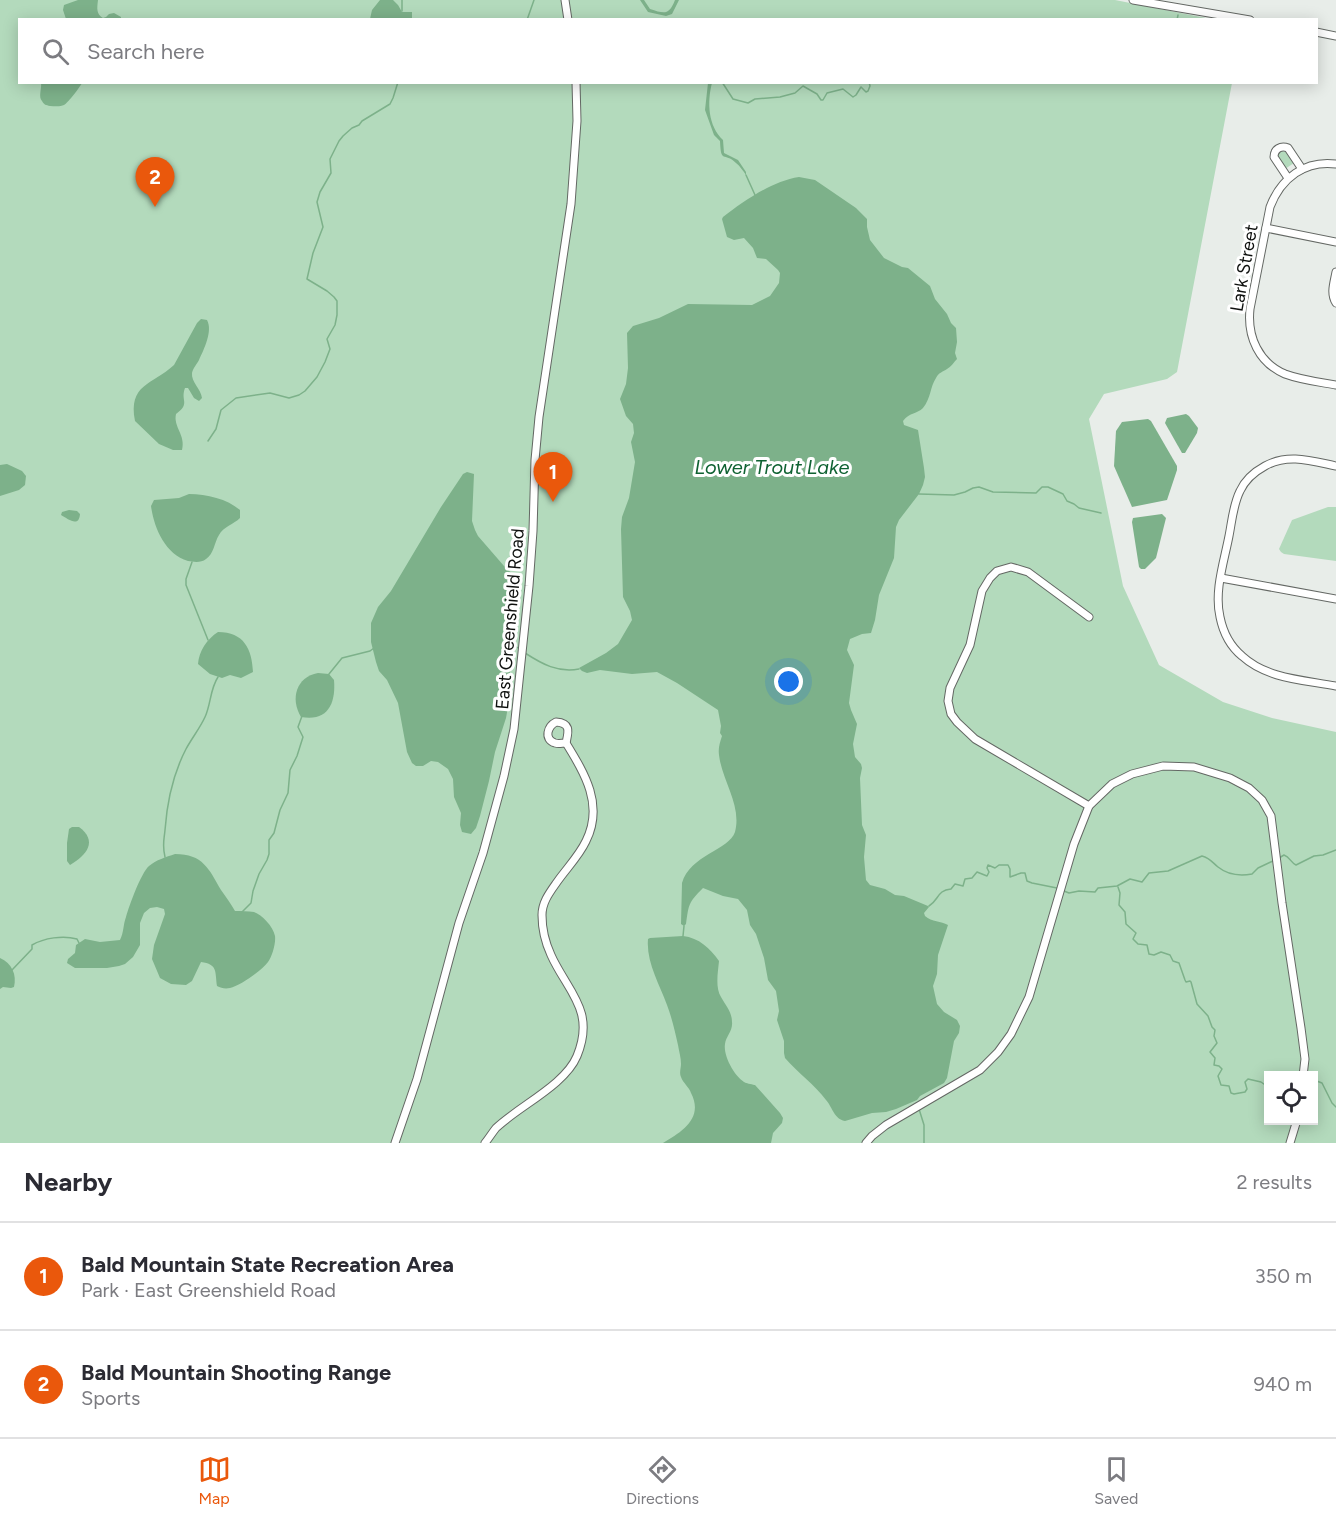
<!DOCTYPE html>
<meta charset="utf-8">
<style>
:root{--surface:#fff;--page:#f7f7f7;--text:#2b2b33;--muted:#7c7c81;--line:#e1e1e2;--accent:#ea580c}
body{margin:0;font-family:Figtree,sans-serif;background:var(--page);color:var(--text)}
.controls{position:absolute;right:18px;bottom:18px;display:grid;overflow:hidden;border-radius:0px;box-shadow:0 3px 15px #0003}
.controls button{width:54px;height:54px;display:grid;place-items:center;padding:0;border:0;border-bottom:2px solid var(--line);background:var(--surface);color:var(--text);font:30px sans-serif}
.you{position:absolute;left:789px;top:682px;width:21px;height:21px;margin:-15px;border:4px solid #fff;border-radius:50%;background:#1a73e8;box-shadow:0 0 0 9px #1a73e833}
.badge{display:grid;place-items:center;width:39px;height:39px;border-radius:50%;background:var(--accent);color:#fff;font-size:20px;font-weight:700}
.pin{position:absolute;translate:-50% -50px;filter:drop-shadow(0 2px 3px #0008)}
.pin::after{content:'';position:absolute;top:32px;width:21px;height:18px;background:inherit;clip-path:polygon(0 0,100% 0,50% 100%)}
.list{margin:0;padding:0;list-style:none}
h2{display:flex;justify-content:space-between;align-items:center;height:78px;margin:0;padding:0 24px;font-size:26px}
h2 small{font-size:20px;font-weight:400;color:var(--muted)}
.list li{display:grid;grid-template-columns:39px 1fr auto;gap:18px;align-items:center;box-sizing:border-box;height:108px;padding:0 24px;border-top:2px solid var(--line)}
.list b{display:block;font-size:22px;white-space:nowrap}
.list p{margin:0;font-size:20px;white-space:nowrap;color:var(--muted)}
.list em{font-size:20px;font-style:normal;color:var(--muted)}
.icon{flex:none;width:33px;height:33px;fill:none;stroke:currentColor;stroke-width:2;stroke-linecap:round;stroke-linejoin:round}
.map{position:relative;flex:none;width:1336px;height:1143px;overflow:hidden}
.search{position:absolute;background:var(--surface);box-shadow:0 3px 15px #0003;left:18px;right:18px;top:18px;height:66px;display:flex;align-items:center;gap:15px;box-sizing:border-box;padding:0 21px;border-radius:0px;color:var(--muted);font-size:22px}
.sheet{height:294px;background:var(--surface)}
nav{display:flex;justify-content:space-around;align-items:center;box-sizing:border-box;height:84px;border-top:2px solid var(--line);background:var(--surface);font-size:16px;color:var(--muted)}
nav a{display:grid;justify-items:center;gap:3px}
nav .on{color:var(--accent)}
.map>svg:first-child{display:block}
.green{fill:#b3dabc;fill-rule:evenodd}
.water{fill:#7db18a}
.lines{fill:none;stroke-linecap:round;stroke-linejoin:round}
.stream{stroke:#7db18a;stroke-width:1.5}
.minor-casing{stroke:#646864;stroke-width:9}
.minor{stroke:#fff;stroke-width:7}
.labels{text-anchor:middle;dominant-baseline:central;stroke-width:6;stroke-linejoin:round;paint-order:stroke}
.street-label{font-size:18px;fill:#0e100e;stroke:#fff}
.water-label{font-size:20px;font-style:italic;fill:#0f6232;stroke:#fff}
</style>
<div class="map">
<svg width="1336" height="1143" viewBox="0 0 1336 1143">
<rect width="100%" height="100%" fill="#e8ede9"/>
<g class="green">
<path d="M0 0H1115L1211 19 20 20V82L1232 83 1177 372 1167 379 1104 394 1089 419 1123 586 1159 665 1223 702 1272 718 1336 732V1143H0ZM1268 1076H1314V1120H1268Z"/>
<path d="M1282 151 1286 152 1294 163 1285 169 1278 157 1279 153Z"/>
<path d="M1328 507H1336V561L1284 554 1281 552 1279 549 1292 520Z"/>
</g>
<g class="water">
<path d="M78 0H98C97 8 96 14 103 18L106 17 109 14 114 13 121 17V19H66L63 10 64 5Z"/>
<path d="M380 0H393L398 5 402 12H412V19H370L372 10Z"/>
<path d="M640 0H644L650 9C665 14 669 15 675 0H679L672 14 666 16 648 12Z"/>
<path d="M41 83V82L82 83C80 87 68 103 64 105 60 107 54 106 50 106 46 105 44 105 42 101 38 97 42 88 41 83Z"/>
<path d="M708 83H712C707 102 708 126 723 140L724 153 738 160 746 172V175C743 171 740 166 736 163 724 151 721 165 720 141L714 135 705 110Z"/>
<path d="M799 177 815 180 856 208 867 219V227L870 240 884 258 902 267 908 268 930 286 935 299 947 314 951 323 956 328 957 342 955 353 957 359C954 362 951 367 947 369 943 372 939 372 936 378 930 387 931 398 923 408 917 414 910 412 903 421L904 425 918 430 924 468 925 477 923 485 919 494 899 520 896 527 894 558 879 595 875 620 871 633 862 634 850 639 847 650 854 665 849 703 851 710 857 724 853 744 855 757 861 764 862 768 860 778 862 825 866 835 864 857 866 880 870 885 885 889 895 895 904 896 928 906 929 907 924 913 925 916C932 922 941 921 948 925L938 955 937 974 933 986 937 1004 944 1012 957 1020 960 1026 959 1033 954 1041 947 1078 944 1083 920 1096 917 1100 896 1109 886 1112 872 1113 845 1121C834 1119 833 1108 826 1100 815 1085 798 1073 785 1058L784 1053V1041L777 1020 779 1011 776 991 768 980 764 958 756 934 750 925 747 910 738 899 723 896 703 888C688 903 689 904 686 924L684 926 681 924 682 883C690 855 729 850 735 832 742 805 722 781 719 755 718 748 720 742 722 736L720 733 721 726 718 710 677 683 657 672 632 674 600 670 587 673 582 671 579 668 606 653 618 644 632 620 630 611 623 597 621 529 622 517 629 498 635 462 631 442 634 433 633 424 626 416 620 399 626 384 628 368 627 333 633 326 659 318 688 304 752 305 770 296 779 283 780 273 778 270 766 259 757 258 753 248 744 238 734 240 727 237 722 219 723 217C744 201 772 181 799 177Z"/>
<path d="M201 319 207 320C213 331 204 349 199 360 197 364 193 368 192 373 191 382 201 389 202 398L199 401 194 398 188 388H185C180 401 191 403 176 414 173 427 186 435 182 450H173L159 444 135 421C128 384 152 385 174 365L197 323Z"/>
<path d="M1186 414 1189 416 1198 428 1197 433 1185 453H1182L1165 423 1167 418Z"/>
<path d="M1148 419 1151 421 1177 466V470L1167 500 1132 507 1114 466 1116 431 1122 422Z"/>
<path d="M7 464 22 471 26 476 25 485 19 490 0 496V465Z"/>
<path d="M467 472 474 474 472 521 475 530 478 536 504 566 517 578 519 585 513 606V633L506 639 509 656 511 690 506 718 495 752 489 781 480 816 476 828 471 834 462 832 460 825 461 813 454 797 453 779 448 769 438 762 431 761 423 766H416L412 763 407 752 398 703 387 680 379 671 376 662 371 642V623L378 607 391 591 441 507 463 474Z"/>
<path d="M189 494C207 494 227 499 240 510V518C234 524 223 527 219 535 214 543 214 554 206 559 201 563 194 562 188 561 165 554 154 528 151 506L154 500 179 498Z"/>
<path d="M69 510 77 511 80 514C79 528 68 519 61 515L62 512Z"/>
<path d="M1162 514 1166 518 1156 558 1145 569H1141L1139 567 1132 522 1133 518Z"/>
<path d="M218 632C244 632 252 649 253 672L241 678 230 675 222 678 210 674 198 664C199 651 207 639 218 632Z"/>
<path d="M318 673 329 674 334 680C336 703 328 722 301 717 290 699 296 677 318 673Z"/>
<path d="M72 827H79C98 841 87 855 70 865L67 861V843L69 829Z"/>
<path d="M175 854C203 854 209 869 221 890 226 897 231 904 235 911 241 911 248 911 254 912 262 915 273 926 275 936 276 943 272 957 268 962 261 971 240 986 230 988 225 989 221 988 217 986 215 972 218 964 201 962L192 981 186 985 171 984 160 978 152 959 154 945 165 914 164 909 157 907 150 908 144 913 140 923V945L133 957 125 964 119 966 107 968H75L67 963 68 959 75 953 76 945 85 939 100 942 120 940C124 932 123 925 126 917 129 906 141 873 149 866 156 860 166 857 175 854Z"/>
<path d="M683 936C699 938 710 948 719 961 718 972 715 987 721 997 726 1006 732 1012 732 1022 733 1031 726 1036 725 1044 723 1056 735 1078 746 1083 746 1083 754 1085 755 1085L780 1113 783 1118 782 1123 773 1133 771 1143H663C682 1132 704 1118 691 1093 689 1087 683 1083 681 1077 679 1073 681 1068 681 1064 681 1058 679 1051 678 1045 675 1032 672 1018 667 1005 659 983 646 962 648 939L650 938Z"/>
<path d="M0 958C12 963 17 975 14 987L11 988 3 987 0 989Z"/>
</g>
<g class="lines">
<g class="stream">
<path d="M402 11V0"/>
<path d="M527 20 534 0"/>
<path d="M1177 20 1178 15"/>
<path d="M722 82 733 99 748 103 755 99 780 97 795 93 803 86 817 94 821 100H823L827 93 843 89 853 97 856 95 861 87 866 92 868 91 870 86 869 82"/>
<path d="M746 175 755 195"/>
<path d="M208 441 216 429 221 410 236 398 270 393 289 398 299 395 305 391 317 377 325 362 330 349 327 339 335 325 337 315V301L334 297 327 291 307 279 313 253 323 227 317 202 320 192 331 173 330 159 339 141 343 136 352 128 359 125 362 121 390 104 393 98 398 82"/>
<path d="M919 494 954 495 965 492 973 488 979 487 993 492 1036 493 1042 487H1048L1063 494 1067 501 1074 504 1079 508 1101 513"/>
<path d="M192 562 186 579V585L208 640"/>
<path d="M505 639 521 650"/>
<path d="M525 653C542 664 558 673 579 669"/>
<path d="M329 674 342 658 370 651 374 648"/>
<path d="M165 857C162 845 164 841 165 830 167 802 173 774 186 749 192 738 200 728 205 717 211 704 210 689 218 677"/>
<path d="M1279 858 1284 855C1290 857 1291 863 1296 865L1314 856 1323 855 1336 850"/>
<path d="M1118 887 1120 893 1119 905 1125 912 1126 924 1136 933 1133 939 1138 944 1147 945 1149 954 1154 955 1161 952 1170 955 1173 961 1179 963 1185 980 1186 982 1190 981 1191 982 1197 1004 1208 1016 1212 1027 1215 1030 1214 1036 1217 1043 1210 1052 1215 1058 1214 1065 1219 1066 1222 1069 1218 1076 1221 1085 1229 1086 1231 1093 1234 1094 1245 1092 1247 1089 1245 1082 1248 1079 1261 1082 1268 1087"/>
<path d="M1064 891 1069 893 1079 891 1095 892 1098 888 1117 886 1130 879 1142 882 1149 873 1168 871 1202 856C1210 858 1213 863 1218 867 1228 875 1241 876 1252 874L1258 868 1275 860"/>
<path d="M929 906C939 900 937 890 951 889L955 884 963 886 965 879 972 878 977 872 987 876 989 872 987 868 988 865 995 868 999 865H1008L1010 869V877L1021 873H1025L1027 881 1032 883 1057 888"/>
<path d="M241 913 251 903 253 891 259 874 267 860 269 854V840L274 833 280 810 288 793 290 770 297 756 303 737 298 727 302 716"/>
<path d="M683 936 684 926"/>
<path d="M12 970 32 949V945C44 938 63 935 77 939L79 943"/>
<path d="M1314 1080 1322 1083 1332 1103 1336 1107"/>
<path d="M919 1109 924 1125V1143"/>
</g>
<g class="minor-casing">
<g id="minor">
<path d="M565 0 568 20"/>
<path d="M1133 0 1250 20"/>
<path d="M1316 32 1336 36"/>
<path d="M1336 164C1305 160 1281 178 1270 207L1250 309C1247 337 1259 363 1285 374 1301 380 1319 382 1336 385"/>
<path d="M1288 178 1274 157C1274 149 1281 145 1288 148L1302 169"/>
<path d="M1266 228 1336 242"/>
<path d="M1336 272C1334 283 1330 293 1336 303"/>
<path d="M1336 466C1312 461 1288 453 1265 466 1254 472 1245 480 1240 491 1233 505 1232 521 1229 536 1224 562 1214 591 1220 617 1223 632 1230 646 1242 656 1267 679 1304 680 1336 686"/>
<path d="M1221 578 1336 599"/>
<path d="M1089 617 1028 572 1011 567 997 571 990 578 982 591 970 645 950 688 948 701 951 714 957 722 975 739 1089 806"/>
<path d="M556 722C572 723 568 733 566 743 562 743 559 744 555 743 543 739 548 726 556 722Z"/>
<path d="M395 1143 417 1079 459 923 483 853 504 776 514 729 529 586 533 531 535 460 539 417 571 204 577 121 576 82"/>
<path d="M485 1143C489 1138 492 1133 496 1128 519 1106 565 1085 577 1056 596 1010 567 991 551 955 545 942 542 928 542 915 542 902 550 892 557 882 566 869 579 856 586 841 604 805 585 774 566 743"/>
<path d="M866 1143 872 1136 886 1125 980 1070 998 1052 1011 1034 1029 997 1074 844 1089 806 1112 784 1132 774 1163 766 1194 767 1230 778 1249 788 1262 800 1271 816 1282 903 1301 1028 1305 1059 1303 1076"/>
<path d="M1290 1143 1297 1120"/>
</g>
</g>
<use href="#minor" class="minor"/>
</g>
<g class="labels">
<g class="street-label">
<text transform="translate(1244 268) rotate(-80)">Lark Street</text>
<text transform="translate(510 619) rotate(-85)">East Greenshield Road</text>
</g>
<g class="water-label">
<text x="772" y="467">Lower Trout Lake</text>
</g>
</g>
</svg>
<div class="controls">
<button><svg class="icon" aria-label="locate" viewBox="0 0 24 24"><circle cx="12" cy="12" r="6"/><path d="M12 2v4M12 18v4M2 12h4M18 12h4"/></svg></button>
</div>
<div class="you"></div>
<div class="pin badge" style="left:553px;top:502px">1</div>
<div class="pin badge" style="left:155px;top:207px">2</div>
<div class="search"><svg class="icon" aria-label="search" viewBox="0 0 24 24"><circle cx="10" cy="10" r="6"/><path d="M15 15l6 6"/></svg>Search here</div>
</div>
<section class="sheet">
<h2>Nearby<small>2 results</small></h2>
<ul class="list">
<li><span class="badge">1</span><div><b>Bald Mountain State Recreation Area</b><p>Park · East Greenshield Road</p></div><em>350 m</em></li>
<li><span class="badge">2</span><div><b>Bald Mountain Shooting Range</b><p>Sports</p></div><em>940 m</em></li>
</ul>
</section>
<nav>
<a class="on"><svg class="icon" aria-label="map" viewBox="0 0 24 24"><path d="M3 6l6-2 6 2 6-2v14l-6 2-6-2-6 2zM9 4v14M15 6v14"/></svg>Map</a>
<a><svg class="icon" aria-label="directions" viewBox="0 0 24 24"><path d="M12 3l9 9-9 9-9-9zM9 14v-3h6M13 9l2 2-2 2"/></svg>Directions</a>
<a><svg class="icon" aria-label="saved" viewBox="0 0 24 24"><path d="M7 4h10v16l-5-4-5 4z"/></svg>Saved</a>
</nav>
